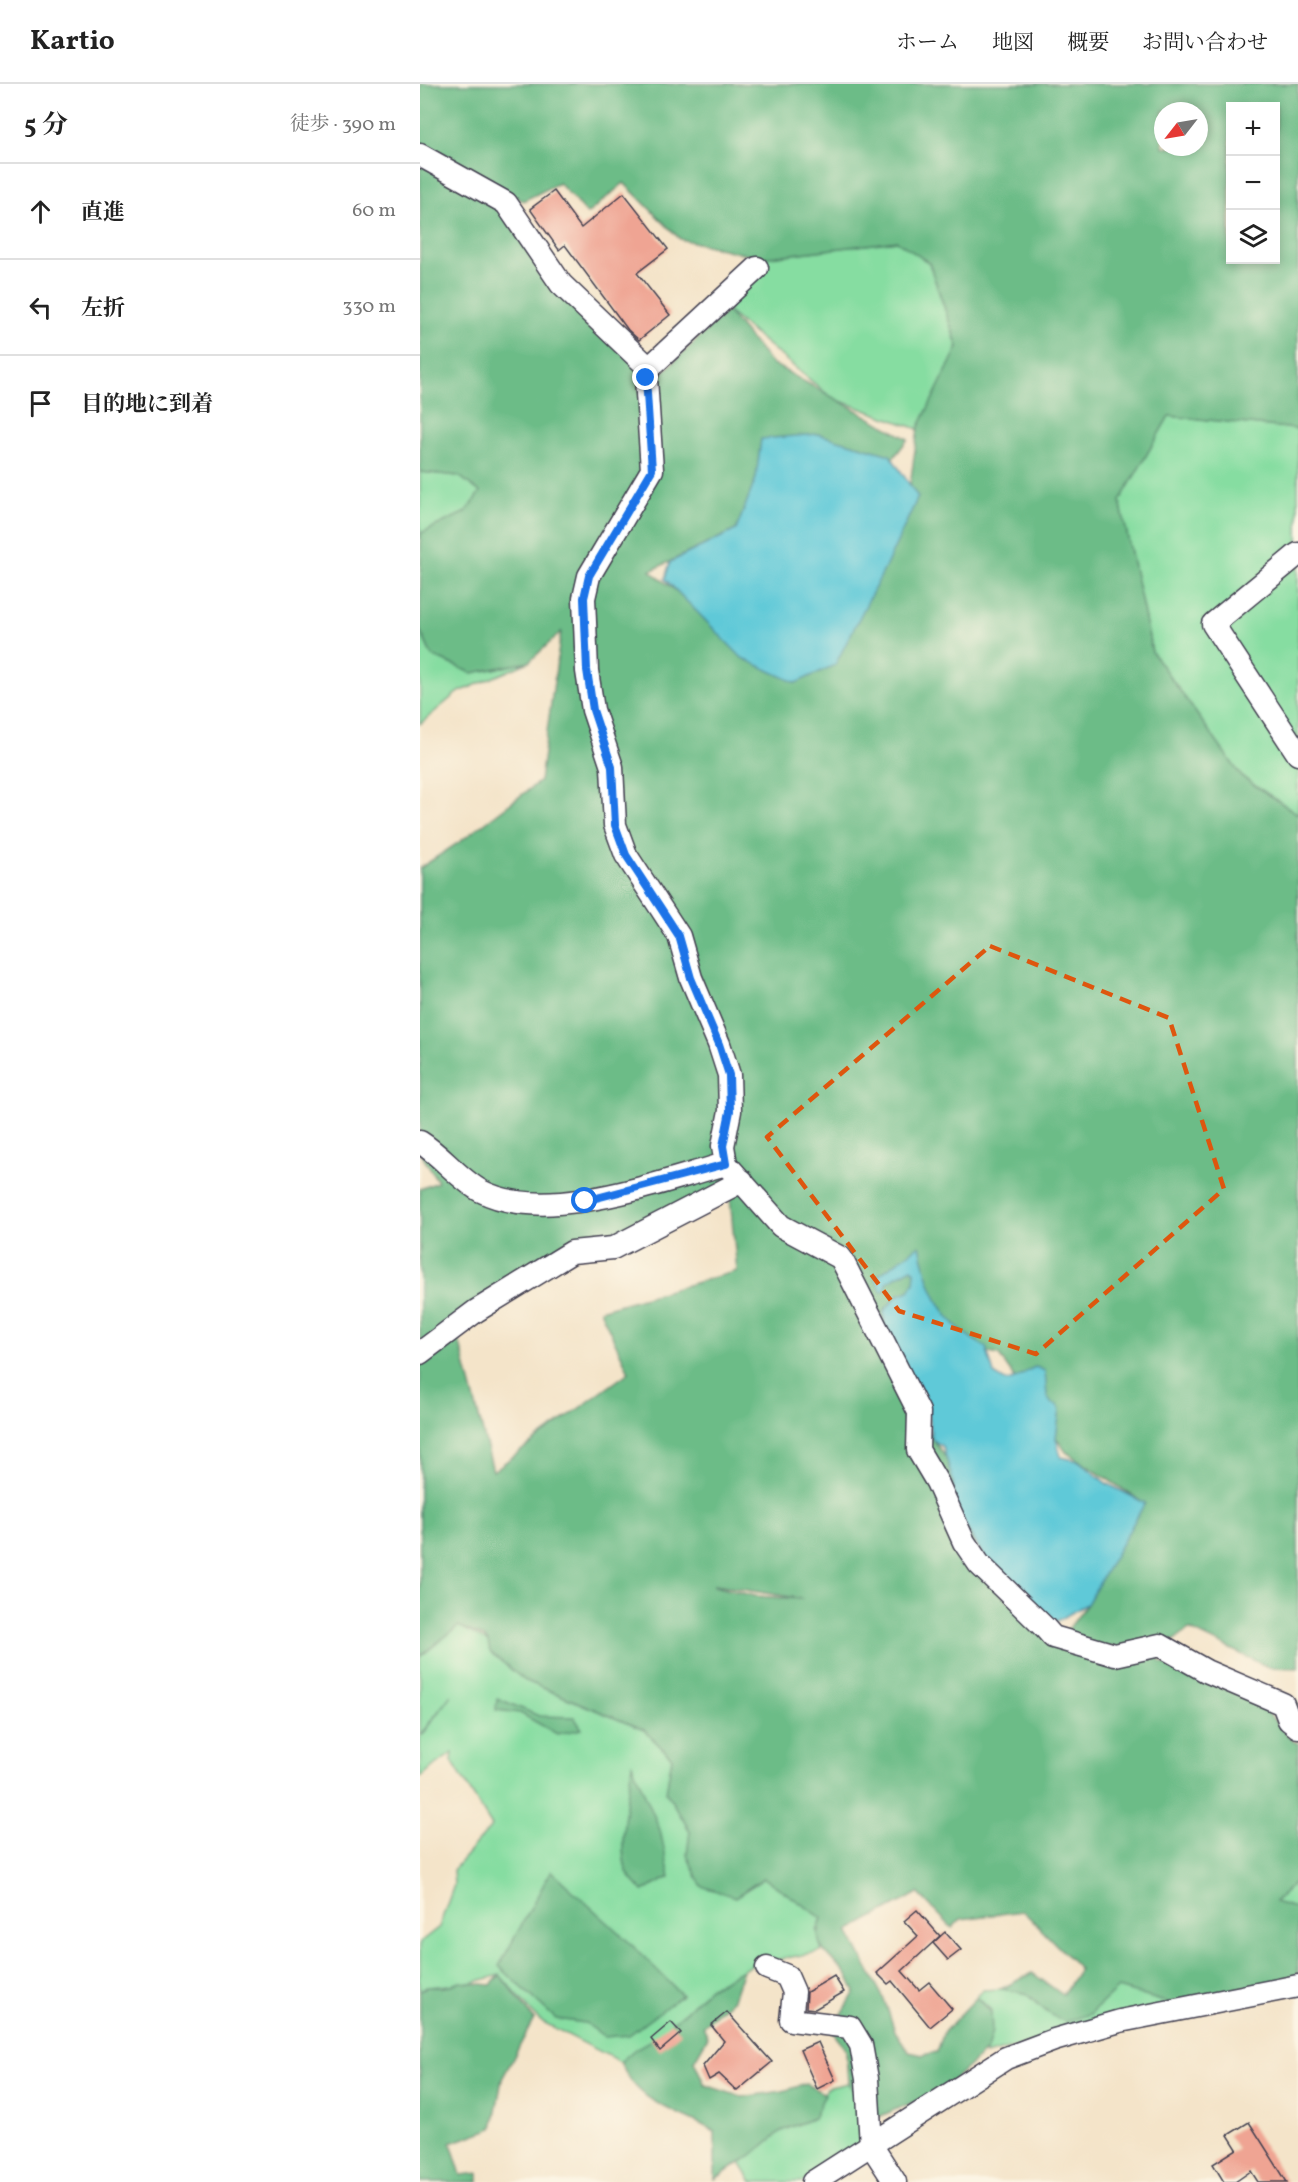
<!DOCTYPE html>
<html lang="ja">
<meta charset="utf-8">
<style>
:root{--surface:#fff;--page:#f6f6f6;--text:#222;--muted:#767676;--line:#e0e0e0}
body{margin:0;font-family:Vollkorn,"Noto Serif JP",serif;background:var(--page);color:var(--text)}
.controls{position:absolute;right:18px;top:18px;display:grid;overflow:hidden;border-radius:0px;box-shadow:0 3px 9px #0003}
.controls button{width:54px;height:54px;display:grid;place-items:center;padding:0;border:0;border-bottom:2px solid var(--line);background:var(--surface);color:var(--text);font:30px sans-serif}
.compass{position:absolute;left:734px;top:18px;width:54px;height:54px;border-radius:50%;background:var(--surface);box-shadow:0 3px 9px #0003;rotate:239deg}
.stop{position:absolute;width:18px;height:18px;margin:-14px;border:4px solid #1a73e8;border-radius:50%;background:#fff}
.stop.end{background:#1a73e8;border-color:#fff;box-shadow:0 2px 6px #0008}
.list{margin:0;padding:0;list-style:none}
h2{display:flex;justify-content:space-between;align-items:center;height:78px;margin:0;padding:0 24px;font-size:26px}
h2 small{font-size:20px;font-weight:400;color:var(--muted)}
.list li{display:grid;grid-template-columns:39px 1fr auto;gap:18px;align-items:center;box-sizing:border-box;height:96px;padding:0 24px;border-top:2px solid var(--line)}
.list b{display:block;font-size:22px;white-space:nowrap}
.list em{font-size:20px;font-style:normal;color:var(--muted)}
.icon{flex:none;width:33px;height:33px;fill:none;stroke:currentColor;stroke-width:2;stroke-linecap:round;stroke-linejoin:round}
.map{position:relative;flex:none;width:878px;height:2098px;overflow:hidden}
header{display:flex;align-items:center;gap:36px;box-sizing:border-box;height:84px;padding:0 30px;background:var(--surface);border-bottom:2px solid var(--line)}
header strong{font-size:28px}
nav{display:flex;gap:33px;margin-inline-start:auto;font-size:21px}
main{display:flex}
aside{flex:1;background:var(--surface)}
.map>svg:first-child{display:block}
.green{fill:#86dda1;stroke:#54806e;stroke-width:1.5}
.forest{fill:#6cbc87;stroke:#476f61;stroke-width:1.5;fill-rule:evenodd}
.water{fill:#5ec9d8;stroke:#40768a;stroke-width:1.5}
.building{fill:#efa493}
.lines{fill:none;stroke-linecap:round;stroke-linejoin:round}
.minor-casing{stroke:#423f50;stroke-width:25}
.minor{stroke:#fff;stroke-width:22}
.route{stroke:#1a73e8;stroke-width:8}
.marked{fill:none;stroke:#de560e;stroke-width:4.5;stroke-dasharray:12 8;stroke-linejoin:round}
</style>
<header>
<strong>Kartio</strong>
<nav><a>ホーム</a><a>地図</a><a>概要</a><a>お問い合わせ</a></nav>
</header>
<main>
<aside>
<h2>5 分<small>徒歩 · 390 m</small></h2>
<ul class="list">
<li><svg class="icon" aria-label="ahead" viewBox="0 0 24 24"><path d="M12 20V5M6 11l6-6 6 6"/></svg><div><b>直進</b></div><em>60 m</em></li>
<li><svg class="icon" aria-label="left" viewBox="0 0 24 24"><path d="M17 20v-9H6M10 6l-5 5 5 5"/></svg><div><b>左折</b></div><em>330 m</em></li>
<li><svg class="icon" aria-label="arrive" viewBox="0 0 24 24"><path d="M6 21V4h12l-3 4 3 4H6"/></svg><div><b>目的地に到着</b></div></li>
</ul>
</aside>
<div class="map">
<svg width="878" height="2098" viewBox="0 0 878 2098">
<rect width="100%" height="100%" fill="#fcf5e5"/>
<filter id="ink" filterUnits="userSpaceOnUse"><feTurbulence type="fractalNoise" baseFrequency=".0167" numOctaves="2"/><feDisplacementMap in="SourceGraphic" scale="12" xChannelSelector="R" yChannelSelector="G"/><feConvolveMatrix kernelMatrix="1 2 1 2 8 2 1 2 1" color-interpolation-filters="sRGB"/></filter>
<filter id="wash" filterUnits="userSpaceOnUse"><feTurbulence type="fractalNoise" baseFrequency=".008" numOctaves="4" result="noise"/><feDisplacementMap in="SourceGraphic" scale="24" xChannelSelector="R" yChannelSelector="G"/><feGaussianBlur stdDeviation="1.35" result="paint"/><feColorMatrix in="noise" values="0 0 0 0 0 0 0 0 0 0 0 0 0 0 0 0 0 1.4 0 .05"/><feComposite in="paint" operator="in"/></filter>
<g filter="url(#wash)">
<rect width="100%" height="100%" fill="#f4e4c9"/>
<g class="green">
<path d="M477 157 509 179 538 264 498 345 412 314 307 227 341 174Z"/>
<path d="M749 332 878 345V730L822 693 732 568 700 417Z"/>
<path d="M0 388 39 392 60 408 46 428 1 449 0 455Z"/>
<path d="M0 546 12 572 52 589 109 578 37 609 0 640Z"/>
<path d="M39 1542 68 1558 104 1596 224 1646 252 1674 248 1697 315 1813 344 1794 402 1834 397 1847 402 1867 332 1881 289 1904 266 1927 233 1955 200 1978 119 1936 80 1891 50 1899 7 1903 0 1907V1858L19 1843 34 1801 33 1786 72 1742 32 1677 33 1669 15 1681 0 1694V1653L31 1611 0 1651V1573Z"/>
<path d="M878 1795V1825L855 1818Z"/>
<path d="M698 1904 759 1922 565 1971 571 1926 557 1913 563 1906 581 1905 605 1909 628 1929Z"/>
<path d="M428 1999 448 2025 450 2057 385 2098H332L320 2079 361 2047 394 2034 406 2004Z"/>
</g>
<g class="forest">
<path d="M0 0H878V345L749 332 700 417 732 568 822 693 878 730V1584L848 1583 769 1545 745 1563H676L644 1551 667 1520 724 1419 646 1368 579 1271 550 1265 534 1245 524 1247 517 1246 502 1339 533 1384 561 1491 634 1559 710 1575 735 1566 740 1578 838 1618 873 1657 878 1659V1795L855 1818 878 1825V1902L765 1924 698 1904 670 1930 645 1938 628 1929 605 1909 581 1905 612 1889 643 1911 660 1885 603 1827 541 1835 532 1844 498 1809 428 1847 464 1915 475 1947 489 1968 503 1971 517 1968 524 1948 557 1913 571 1928 572 1947 567 1966 535 1995 506 2015 483 2022 459 2033 450 2031 428 1999 426 1966 412 1947 435 1908C432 1902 430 1895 426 1890 409 1870 390 1865 402 1834L344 1794 315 1813 281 1802 267 1771 270 1747 246 1708 252 1674 224 1646 104 1596 70 1568 68 1558 64 1553 39 1542 0 1572V1105L18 1098 0 1068V784L38 759 120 697 141 548 109 578 52 589 12 572 0 546 1 449 46 428 60 408 39 392 0 388V69L78 124 135 203 239 292 307 227 351 279 488 355 468 381 440 362H398L353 383 316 446 230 487 284 528 323 574 397 571 415 580 490 401 498 345 538 263 509 179 477 157 341 174 260 155 204 99 167 130 139 99 103 117 78 105 0 59ZM810 22H856V176H810ZM743 27H779V63H743ZM309 1104 317 1187 180 1226 209 1288 73 1387 38 1252 143 1173 193 1164ZM294 1502V1501L383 1515 335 1512Z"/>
<path d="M77 1614 119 1632 154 1633 162 1645 137 1650 100 1629 76 1626Z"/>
<path d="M212 1680 240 1746 250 1793 223 1807C216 1800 209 1794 206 1785 198 1758 208 1709 212 1680Z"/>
<path d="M131 1787 209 1858 262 1911 209 1951 185 1953 165 1939 136 1935 79 1882Z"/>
<path d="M323 1886 313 1915 283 1942 288 1953 274 1977 285 2001 322 2013 363 2007 386 2000 405 2010 394 2034 361 2047 332 2071 295 2095V2048C258 2025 220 2024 200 1978L215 1965 233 1955 266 1927 289 1904Z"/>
<path d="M80 1891 114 1935 82 1995 73 2044 31 2059 41 2091 59 2089V2098H0V1906L7 1903H24L40 1898 71 1901Z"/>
</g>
<g class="water">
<path d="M398 350 470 371 498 413 465 484 415 581 376 599 322 574 245 495 250 478 316 446 336 394 341 355Z"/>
<path d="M500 1161C509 1207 522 1240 566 1263L574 1290 585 1297C600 1296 603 1287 616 1283L625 1287 627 1312 631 1319 637 1321 640 1325 636 1354 641 1373 659 1377 686 1399 725 1419 667 1520 625 1544 580 1500 535 1425 533 1397 523 1363 512 1355 509 1333 464 1240V1227L478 1211 489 1207 494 1199 495 1188 492 1184 468 1197 465 1206 462 1208 455 1194Z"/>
</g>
<g id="blocks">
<g class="building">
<path d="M134 107 161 144 204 109 248 165 217 189 250 231 219 256 208 246 145 161 139 166 110 125Z"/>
<path d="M497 1826 520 1852 482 1887 499 1906 509 1898 532 1925 510 1943 472 1897 468 1900 457 1889 498 1852 484 1837Z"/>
<path d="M525 1848 541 1866 528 1876 513 1859Z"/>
<path d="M414 1892 424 1908 395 1925 386 1924 387 1908Z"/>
<path d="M307 1928 352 1978 317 2007 299 1990 289 1996 283 1982 304 1957 291 1941Z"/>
<path d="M251 1938 261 1949 240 1967 231 1955Z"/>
<path d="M398 1958 415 1996 397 2005 380 1966Z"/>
<path d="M829 2038 867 2098H838L831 2087 815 2098H804L793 2080 817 2065 808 2051Z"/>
</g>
</g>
</g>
<g filter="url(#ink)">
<use href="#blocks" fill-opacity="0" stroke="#423f50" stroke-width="1.5"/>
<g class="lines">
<g class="minor-casing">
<g id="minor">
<path d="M0 71 86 119 141 200 229 284 226 294 232 386 169 492 164 514 167 587 173 626 192 683 195 741 206 771 259 852 271 894 299 960 309 991 310 1027 303 1062 306 1080 361 1142 421 1174 499 1328 498 1366 517 1398 544 1458 559 1480 625 1544 633 1553 695 1571 740 1561 786 1587 863 1620 869 1636 878 1643"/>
<path d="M229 284 337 184"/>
<path d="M878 470 793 540 878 670"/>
<path d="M0 1058C21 1071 39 1095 61 1107 127 1141 238 1098 306 1080"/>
<path d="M0 1269 56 1227 152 1168 193 1164 322 1097"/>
<path d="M347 1884 367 1892 374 1908 371 1936 430 1943 441 1961 447 1995 451 2061 475 2098"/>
<path d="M393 2098 586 1974 634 1956 700 1937 878 1902"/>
</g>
</g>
<use href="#minor" class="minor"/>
</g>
</g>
<g class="lines" filter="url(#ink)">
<path class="route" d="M165 1117 306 1080 303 1062 310 1027 309 991 299 960 271 894 259 852 206 771 195 741 192 683 173 626 167 586 164 514 169 492 232 386 226 294"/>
</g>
<path class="marked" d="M570 862 749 934 804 1105 616 1270 479 1227 347 1053Z"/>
</svg>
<div class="controls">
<button>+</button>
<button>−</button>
<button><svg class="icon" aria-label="layers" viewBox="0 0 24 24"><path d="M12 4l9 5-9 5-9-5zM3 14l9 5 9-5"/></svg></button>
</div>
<svg class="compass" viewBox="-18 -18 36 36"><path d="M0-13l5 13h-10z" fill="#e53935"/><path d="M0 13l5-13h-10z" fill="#767676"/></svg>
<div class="stop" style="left:165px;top:1117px"></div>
<div class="stop end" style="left:226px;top:294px"></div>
</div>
</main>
